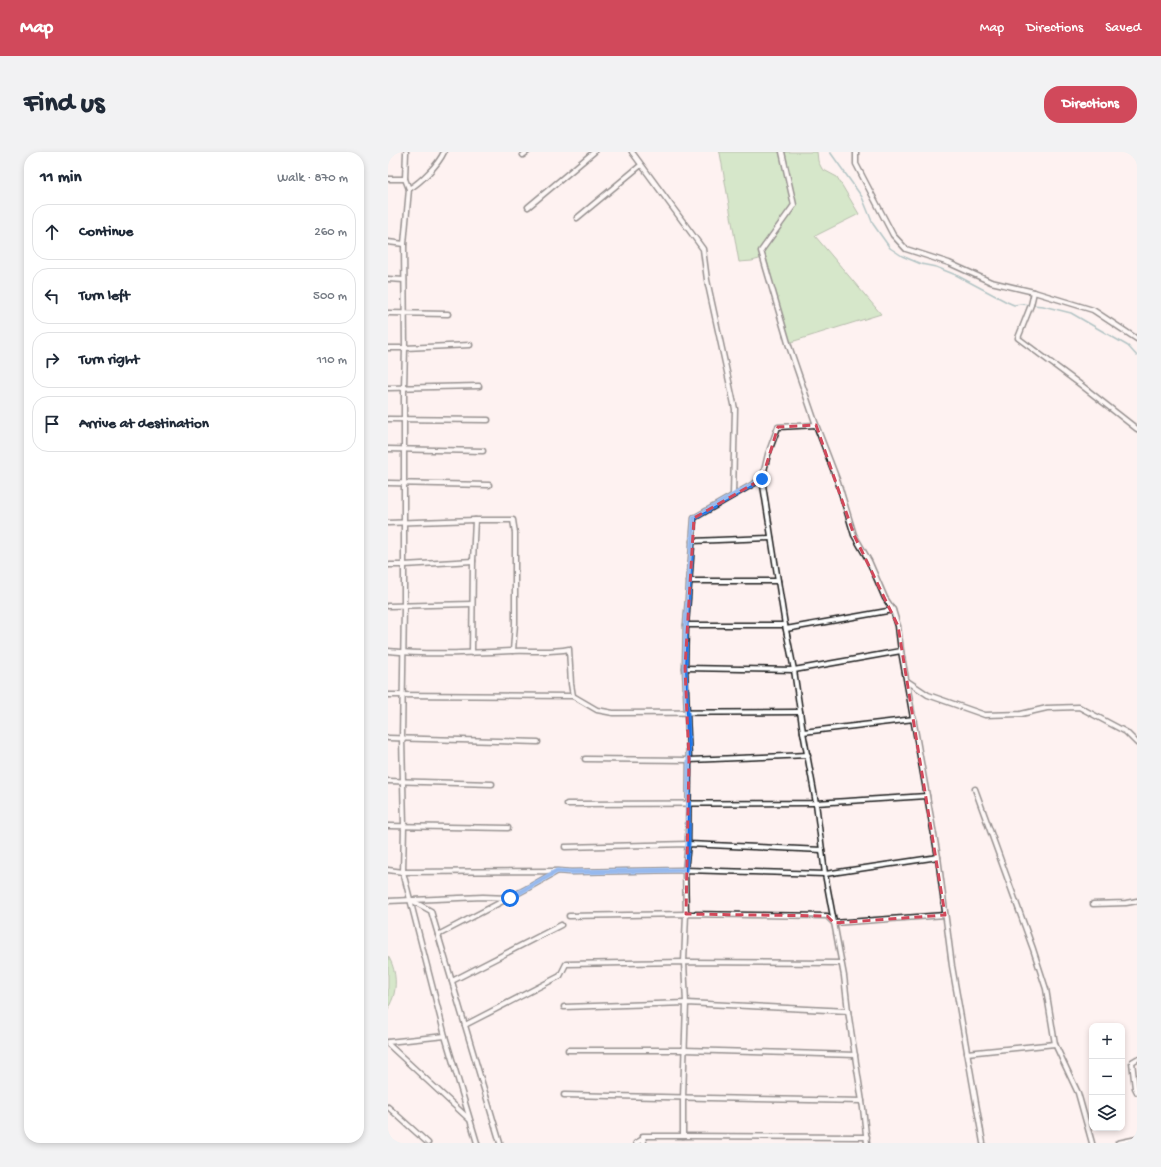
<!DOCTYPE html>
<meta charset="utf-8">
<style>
:root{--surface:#fff;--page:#f2f2f3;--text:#1f2937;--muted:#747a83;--line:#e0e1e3;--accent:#d1495b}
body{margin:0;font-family:"Gochi Hand",sans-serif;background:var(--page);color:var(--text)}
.controls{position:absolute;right:12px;bottom:12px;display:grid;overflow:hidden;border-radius:8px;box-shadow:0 2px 6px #0003}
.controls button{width:36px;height:36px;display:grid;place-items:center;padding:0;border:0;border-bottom:1px solid var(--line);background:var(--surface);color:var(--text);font:20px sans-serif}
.stop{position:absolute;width:12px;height:12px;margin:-9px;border:3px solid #1a73e8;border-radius:50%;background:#fff}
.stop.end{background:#1a73e8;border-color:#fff;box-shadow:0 1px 4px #0008}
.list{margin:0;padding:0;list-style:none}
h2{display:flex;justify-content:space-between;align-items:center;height:52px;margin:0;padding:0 16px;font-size:17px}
h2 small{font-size:13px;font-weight:400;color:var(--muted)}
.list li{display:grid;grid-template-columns:26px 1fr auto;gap:12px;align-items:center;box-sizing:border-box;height:56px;margin:0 8px 8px;padding:0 8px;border:1px solid var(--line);border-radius:16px}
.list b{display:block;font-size:15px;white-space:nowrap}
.list em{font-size:13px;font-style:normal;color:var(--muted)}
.icon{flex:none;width:22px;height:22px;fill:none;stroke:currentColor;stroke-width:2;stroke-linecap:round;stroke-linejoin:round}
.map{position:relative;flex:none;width:749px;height:991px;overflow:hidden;border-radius:16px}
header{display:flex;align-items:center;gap:24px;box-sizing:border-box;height:56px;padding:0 20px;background:var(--accent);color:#fff}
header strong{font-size:19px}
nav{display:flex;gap:22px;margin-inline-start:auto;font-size:14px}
.intro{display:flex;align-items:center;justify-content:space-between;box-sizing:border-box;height:96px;padding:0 24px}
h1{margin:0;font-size:28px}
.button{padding:10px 18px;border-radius:16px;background:var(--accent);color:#fff;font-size:14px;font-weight:700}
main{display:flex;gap:24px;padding:0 24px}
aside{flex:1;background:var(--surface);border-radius:16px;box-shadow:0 2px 6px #0003}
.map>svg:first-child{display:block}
.green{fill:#a7da9b;stroke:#627b5c}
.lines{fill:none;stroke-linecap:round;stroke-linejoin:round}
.stream{stroke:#5c8d91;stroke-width:1.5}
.street-casing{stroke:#1c1c1c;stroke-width:7}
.street{stroke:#fff;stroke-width:4}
.route{stroke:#1a73e8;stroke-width:5}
.marked{fill:none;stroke:#d1495b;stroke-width:3;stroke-dasharray:8 5;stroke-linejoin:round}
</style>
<header>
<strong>Map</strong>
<nav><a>Map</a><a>Directions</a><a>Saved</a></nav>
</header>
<div class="intro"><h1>Find us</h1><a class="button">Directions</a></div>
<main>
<aside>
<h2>11 min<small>Walk · 870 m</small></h2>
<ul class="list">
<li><svg class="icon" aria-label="ahead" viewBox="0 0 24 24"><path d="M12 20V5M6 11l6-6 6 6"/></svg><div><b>Continue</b></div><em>260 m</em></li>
<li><svg class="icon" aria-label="left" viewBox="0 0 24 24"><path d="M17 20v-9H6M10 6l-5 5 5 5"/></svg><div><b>Turn left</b></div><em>500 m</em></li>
<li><svg class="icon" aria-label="right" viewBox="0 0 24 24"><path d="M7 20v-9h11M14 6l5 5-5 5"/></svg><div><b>Turn right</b></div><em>110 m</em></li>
<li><svg class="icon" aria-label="arrive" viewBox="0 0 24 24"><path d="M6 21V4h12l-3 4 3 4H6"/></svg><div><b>Arrive at destination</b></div></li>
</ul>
</aside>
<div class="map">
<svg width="749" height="991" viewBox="0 0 749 991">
<rect width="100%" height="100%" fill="#fef2f1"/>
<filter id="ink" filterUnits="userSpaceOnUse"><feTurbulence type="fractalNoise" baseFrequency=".025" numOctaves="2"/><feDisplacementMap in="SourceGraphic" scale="8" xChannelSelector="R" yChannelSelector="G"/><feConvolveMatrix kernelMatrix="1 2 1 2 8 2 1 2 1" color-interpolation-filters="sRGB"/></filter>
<g filter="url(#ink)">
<g class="green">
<path d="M331 0H429L430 9 434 17 449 25 471 62 427 84 493 162 400 191 378 105 364 109 351 110 332 1Z"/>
<path d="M0 804C7 815 9 830 6 842 5 847 2 852 0 857Z"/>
</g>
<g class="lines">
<path class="stream" d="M442 0 474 45 485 72 502 96 514 104 533 112 548 115 568 123 619 150 626 153 633 152 655 154 683 161 740 194 749 204"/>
<g class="street-casing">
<g id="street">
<path d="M18 0 17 27 21 37 16 92 17 196 16 236V454L14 586 16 674 15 720 57 884 89 991"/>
<path d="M244 0 315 97 319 128 347 257 345 343"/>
<path d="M394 0 406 53 373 99 400 191 428 273 450 330 466 383 481 409 497 446 505 458 510 474 513 499 550 705 564 814 595 991"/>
<path d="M468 0V12L505 83 518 97 561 111 603 130 646 140 705 158 749 187"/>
<path d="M135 3 139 0"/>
<path d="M0 27H17"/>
<path d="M21 37C33 30 50 13 56 0"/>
<path d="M140 55 206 0"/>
<path d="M189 66 253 13"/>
<path d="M0 90 16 92"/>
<path d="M0 127 16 128"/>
<path d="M646 140 643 153 630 186 693 233 749 277"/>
<path d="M0 161 60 162"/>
<path d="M0 196H17L82 193"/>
<path d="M0 236 91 234"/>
<path d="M0 267 100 268"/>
<path d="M428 273 390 275 380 302 374 327 397 473 406 518 415 580 428 651 437 722 456 824 460 859 475 956 479 991"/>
<path d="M0 297 95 299"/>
<path d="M0 331 101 333"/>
<path d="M0 371 87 368H125L127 381V471L125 499"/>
<path d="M304 389 383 386"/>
<path d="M0 413H16L85 409"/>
<path d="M301 429H390"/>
<path d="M0 454 84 452"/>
<path d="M298 473H397"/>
<path d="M398 477 505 458"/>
<path d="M0 499C41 503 82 501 123 499 143 498 161 501 181 497L183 532 185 544"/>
<path d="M84 501 85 409 87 368"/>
<path d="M297 516 406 518 513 499"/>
<path d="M519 529 540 543 597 563 633 562 659 556 691 555 738 580 749 591"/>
<path d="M0 543 185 544 209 558 225 561 412 560"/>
<path d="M415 580 526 567"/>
<path d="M0 586 150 590"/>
<path d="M197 607 301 608 420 603"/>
<path d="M0 629 104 632"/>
<path d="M587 637 645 797 658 837 667 892 690 941 704 991"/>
<path d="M179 652 428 651 539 644"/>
<path d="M0 674 120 676"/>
<path d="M177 695 300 692 434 698"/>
<path d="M0 718 15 720 169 719 183 720 297 718 437 722 550 705"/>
<path d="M23 748 43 759 112 991"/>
<path d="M0 749 95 745 121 746"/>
<path d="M705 752 738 751 749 749"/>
<path d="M181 764 298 762 439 764 446 771 557 763"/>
<path d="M50 783 138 737 168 720"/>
<path d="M64 829 173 773"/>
<path d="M176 855 298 851 460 859"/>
<path d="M77 873 172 824 178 812 296 810 453 811"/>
<path d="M0 890 57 884"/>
<path d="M0 892 81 967"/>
<path d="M180 898H297L467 903"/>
<path d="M579 901 667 892"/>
<path d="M749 907 744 910 747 936 749 940"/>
<path d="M176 943 474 949"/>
<path d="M0 955 40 991"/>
<path d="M295 984 479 985"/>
<path d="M248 991 255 987"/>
<path d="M256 991 255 984H295V946L298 851 296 810 298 762 297 718 300 692 301 608 297 516 298 473 306 366 374 327"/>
<path d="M730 991 749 987"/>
</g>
</g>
<use href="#street" class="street"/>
</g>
</g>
<g class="lines" filter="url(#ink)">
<path class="route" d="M122 746 169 719 183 720 297 718 300 692 301 608 297 516 298 473 306 366 374 327"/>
</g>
<path d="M0 0H749V991H0ZM428 273 466 383 510 474 557 763 446 771 439 764 298 762 301 608 297 516 306 366 374 327 390 275Z" fill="#fef2f1" fill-opacity=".55" fill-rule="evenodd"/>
<path class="marked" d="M428 273 466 383 510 474 557 763 446 771 439 764 298 762 301 608 297 516 306 366 374 327 390 275Z"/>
</svg>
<div class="controls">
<button>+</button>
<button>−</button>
<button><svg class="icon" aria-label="layers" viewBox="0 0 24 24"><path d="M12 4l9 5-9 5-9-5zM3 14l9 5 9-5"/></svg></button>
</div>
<div class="stop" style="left:122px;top:746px"></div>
<div class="stop end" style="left:374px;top:327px"></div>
</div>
</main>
